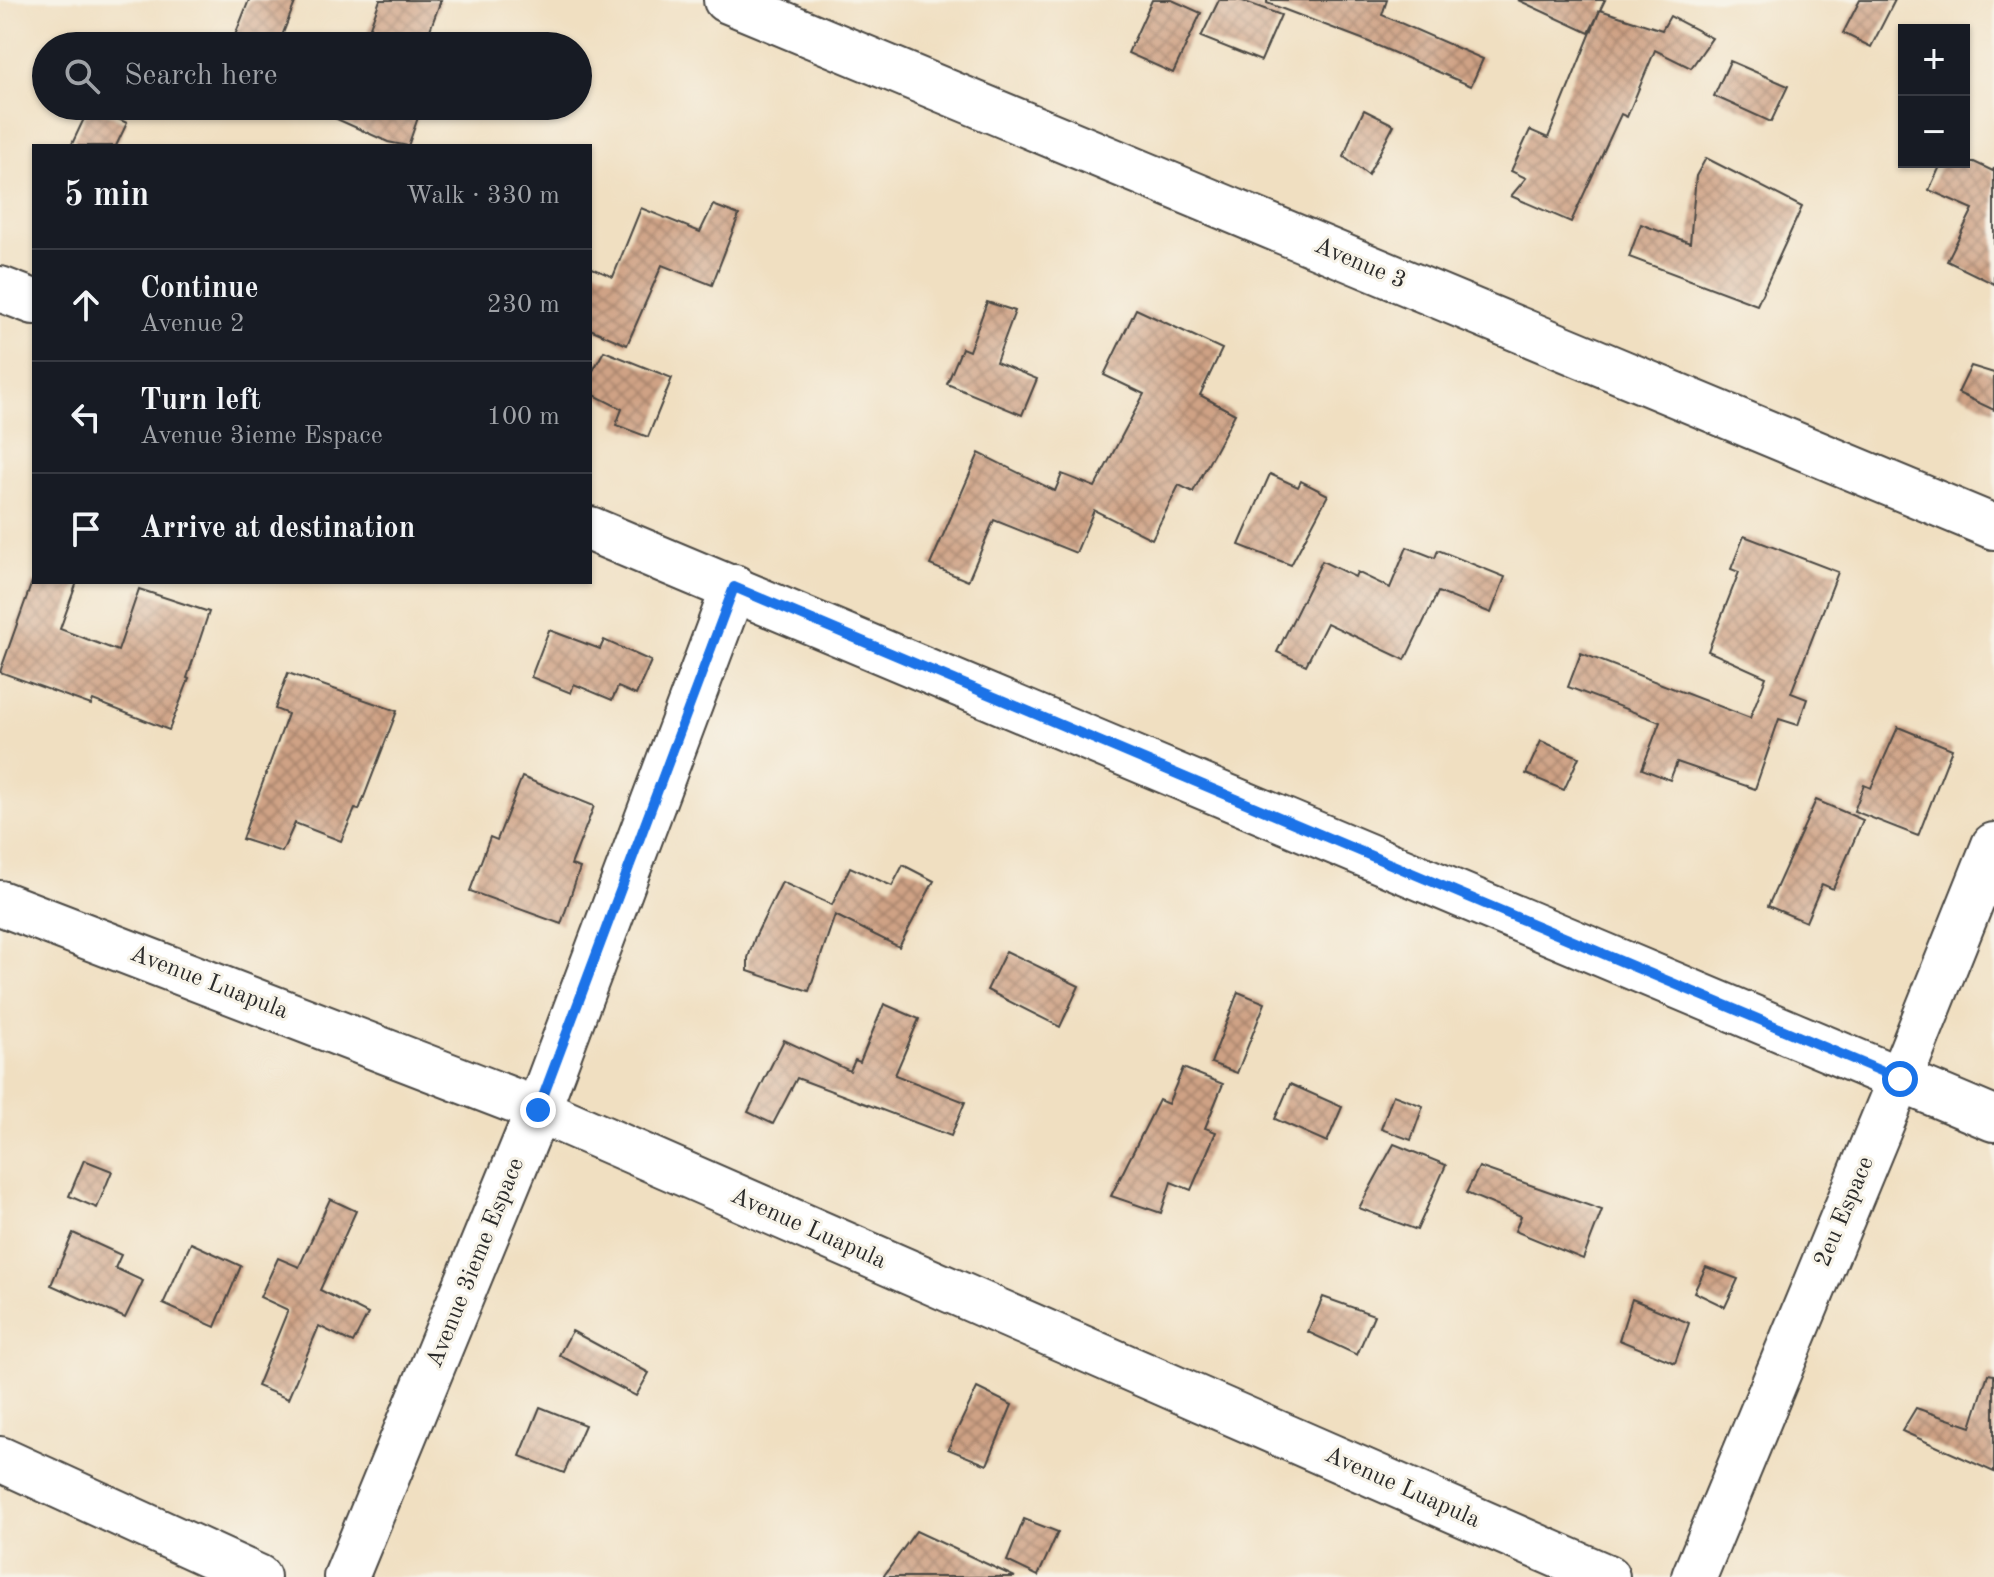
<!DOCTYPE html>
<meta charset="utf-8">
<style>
:root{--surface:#171b24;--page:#242831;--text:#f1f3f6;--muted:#9ea1a6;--line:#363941}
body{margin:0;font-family:"Old Standard TT",serif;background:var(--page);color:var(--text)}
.controls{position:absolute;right:24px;top:24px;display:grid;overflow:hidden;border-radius:0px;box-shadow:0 2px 6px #0004}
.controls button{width:72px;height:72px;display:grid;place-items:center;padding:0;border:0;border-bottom:2px solid var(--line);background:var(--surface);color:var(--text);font:40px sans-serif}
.stop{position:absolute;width:24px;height:24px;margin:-18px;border:6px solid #1a73e8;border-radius:50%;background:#fff}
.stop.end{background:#1a73e8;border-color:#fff;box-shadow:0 2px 8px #0008}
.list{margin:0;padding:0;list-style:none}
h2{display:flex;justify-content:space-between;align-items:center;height:104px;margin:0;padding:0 32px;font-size:34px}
h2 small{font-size:26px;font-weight:400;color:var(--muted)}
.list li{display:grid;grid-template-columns:52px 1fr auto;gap:24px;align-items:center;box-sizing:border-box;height:112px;padding:0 32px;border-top:2px solid var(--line)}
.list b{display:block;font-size:30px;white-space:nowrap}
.list p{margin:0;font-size:26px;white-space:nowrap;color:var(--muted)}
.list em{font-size:26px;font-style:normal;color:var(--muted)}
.icon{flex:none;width:44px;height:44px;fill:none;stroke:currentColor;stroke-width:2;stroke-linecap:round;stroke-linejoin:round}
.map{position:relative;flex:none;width:1994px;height:1577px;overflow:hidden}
.search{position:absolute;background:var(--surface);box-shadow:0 2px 6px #0004;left:32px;top:32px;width:560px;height:88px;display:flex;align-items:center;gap:20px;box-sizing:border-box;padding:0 28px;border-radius:44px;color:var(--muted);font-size:30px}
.panel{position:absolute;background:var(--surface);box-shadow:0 2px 6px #0004;left:32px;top:144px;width:560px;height:440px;border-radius:0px}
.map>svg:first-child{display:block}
.building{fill:url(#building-cross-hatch)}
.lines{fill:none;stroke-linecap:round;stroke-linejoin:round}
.minor-casing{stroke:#494642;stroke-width:48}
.minor{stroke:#fff;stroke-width:44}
.route{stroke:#1a73e8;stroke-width:10}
.labels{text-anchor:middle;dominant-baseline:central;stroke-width:6;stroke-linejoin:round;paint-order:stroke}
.street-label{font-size:24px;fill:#2b2b2b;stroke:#f7f3e8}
</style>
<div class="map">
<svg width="1994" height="1577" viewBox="0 0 1994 1577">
<defs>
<pattern id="building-cross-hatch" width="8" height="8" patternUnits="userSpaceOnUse" patternTransform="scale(2)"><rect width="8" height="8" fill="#cfa285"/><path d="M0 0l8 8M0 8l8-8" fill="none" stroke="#a8846d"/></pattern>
</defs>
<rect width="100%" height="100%" fill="#f7f3e8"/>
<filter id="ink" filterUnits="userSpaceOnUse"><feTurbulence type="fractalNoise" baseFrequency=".0125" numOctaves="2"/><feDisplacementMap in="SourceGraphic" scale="16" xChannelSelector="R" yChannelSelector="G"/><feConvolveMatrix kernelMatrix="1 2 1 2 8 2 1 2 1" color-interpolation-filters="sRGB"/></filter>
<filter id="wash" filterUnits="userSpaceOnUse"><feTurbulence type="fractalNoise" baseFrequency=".006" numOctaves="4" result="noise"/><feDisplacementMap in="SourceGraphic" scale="32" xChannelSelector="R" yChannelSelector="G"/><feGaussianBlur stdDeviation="1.8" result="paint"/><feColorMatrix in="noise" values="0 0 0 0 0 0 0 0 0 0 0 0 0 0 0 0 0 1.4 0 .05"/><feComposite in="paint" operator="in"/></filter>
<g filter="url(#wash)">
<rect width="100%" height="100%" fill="#f0dfc1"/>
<g id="blocks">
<g class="building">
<path d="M249 0H296L278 46H254L234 38Z"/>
<path d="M380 0H441L424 46H363Z"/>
<path d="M1152 0H1172L1201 13 1173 73 1128 53Z"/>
<path d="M1219 0H1240L1281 15 1261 61 1201 37Z"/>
<path d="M1267 0H1387L1382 15 1483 59 1471 86 1362 39 1267 3Z"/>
<path d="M1518 0H1605L1589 33Z"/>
<path d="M1860 0H1895L1871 47 1843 33Z"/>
<path d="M1600 10 1662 30 1670 16 1712 38 1691 68 1655 50 1627 117 1621 114 1571 222 1511 196 1526 178 1511 171 1530 130 1548 138Z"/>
<path d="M1730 61 1788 86 1771 122 1714 96Z"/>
<path d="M90 106 127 123 116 146H71Z"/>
<path d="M308 106H422L408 146 388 142Z"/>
<path d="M1364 110 1394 125 1368 175 1344 157 1351 137Z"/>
<path d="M1706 158 1802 207 1757 305 1629 257 1641 224 1690 243 1696 176Z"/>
<path d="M1942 162H1974L1993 171 1994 168V284L1947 261 1973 209 1929 190Z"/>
<path d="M713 205 739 215 712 285 662 265 627 345 590 329V267L613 277 641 208 700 232Z"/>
<path d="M987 302 1015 311 996 362 1037 379 1022 415 947 384 962 348 969 351Z"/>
<path d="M1136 309 1222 349 1200 395 1235 414 1193 492 1179 485 1152 539 1094 510 1076 553 994 520 968 581 930 565 979 453 1055 491 1062 474 1095 487 1144 394 1104 375Z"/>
<path d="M604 351 672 378 648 437 616 425 622 409 590 393V376Z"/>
<path d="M1971 366 1994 373V410L1958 393Z"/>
<path d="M1270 474 1298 487 1301 481 1328 495 1291 565 1239 545Z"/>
<path d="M1744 536 1838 572 1791 693 1807 699 1798 725 1779 719 1755 789 1677 762 1670 780 1642 769 1660 722 1568 687 1581 653 1750 718 1766 677 1708 651 1739 572 1731 569Z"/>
<path d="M1407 547 1435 558 1438 550 1505 577 1491 613 1438 592 1405 660 1327 623 1306 665 1277 652 1322 561 1355 577 1357 572 1390 588Z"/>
<path d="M32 582H77L60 629 118 651 139 589 209 612 187 678 189 679 169 730 93 700 91 705 0 672Z"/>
<path d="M549 630 600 649 604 640 651 661 636 695 618 687 612 700 574 684 571 693 531 677Z"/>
<path d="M288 673 397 711 359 810 355 809 341 841 295 823 282 852 242 839 288 714 275 709Z"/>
<path d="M1898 727 1952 749 1918 836 1854 811 1864 785 1871 788Z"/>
<path d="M1541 741 1579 757 1564 790 1526 774Z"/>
<path d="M522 777 594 806 571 865 580 868 561 924 470 891 490 837 497 840Z"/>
<path d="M1816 800 1863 820 1833 889 1822 884 1806 922 1768 906Z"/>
<path d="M903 865 934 881 899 947 835 915 809 991 748 971V958L755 937 782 882 832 905 850 867 892 886Z"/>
<path d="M1006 951 1079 986 1060 1027 987 990Z"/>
<path d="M1238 992 1265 1003 1237 1073 1211 1063Z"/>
<path d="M884 1004 919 1019 895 1075 965 1102 951 1136 797 1078 773 1124 748 1112 784 1040 850 1071 855 1060 860 1062Z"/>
<path d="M1183 1068 1223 1084 1205 1128 1216 1132 1191 1190 1171 1182 1161 1213 1111 1196 1159 1100 1168 1104Z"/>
<path d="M1290 1084 1342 1107 1327 1142 1275 1119Z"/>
<path d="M1393 1095 1423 1106 1411 1140 1381 1129Z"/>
<path d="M1394 1144 1446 1165 1417 1230 1359 1208Z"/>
<path d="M84 1160 112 1171 97 1208 69 1196Z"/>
<path d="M1479 1167 1602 1210 1583 1259 1515 1231 1521 1216 1466 1193Z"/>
<path d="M330 1199 356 1211 320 1290 368 1314 353 1343 319 1326 288 1399 257 1386 288 1310 260 1297 278 1258 299 1267Z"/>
<path d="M73 1233 121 1255 115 1268 143 1281 125 1318 51 1285Z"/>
<path d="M191 1243 241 1266 215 1327 163 1304Z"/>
<path d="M1706 1267 1738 1279 1725 1307 1694 1292Z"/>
<path d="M1323 1297 1374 1315 1357 1355 1308 1332Z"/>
<path d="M1632 1299 1689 1323 1675 1363 1619 1340Z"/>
<path d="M572 1331 649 1373 636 1396 559 1355Z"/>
<path d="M1988 1374 1994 1375V1472L1902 1431 1916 1408 1971 1427Z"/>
<path d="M977 1388 1012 1405 987 1465 948 1449Z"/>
<path d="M540 1407 585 1425 564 1473 520 1456Z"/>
<path d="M1024 1519 1058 1532 1038 1576 1007 1561Z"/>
<path d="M916 1531 1015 1577H883Z"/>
</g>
</g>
</g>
<g filter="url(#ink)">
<use href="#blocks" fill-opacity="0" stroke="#494642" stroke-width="2"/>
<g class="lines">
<g class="minor-casing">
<g id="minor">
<path d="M726 0 1994 527"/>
<path d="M0 289 34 302"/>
<path d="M590 529 1994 1119"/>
<path d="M0 903 538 1110 1607 1577"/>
<path d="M0 1459 258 1577"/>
<path d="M346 1577 538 1110 734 587"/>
<path d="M1694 1577 1900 1079 1994 845"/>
</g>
</g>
<use href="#minor" class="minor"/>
</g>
</g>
<g class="lines" filter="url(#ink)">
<path class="route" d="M538 1110 734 587 1900 1079"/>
</g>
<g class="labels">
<g class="street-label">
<text transform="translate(1360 264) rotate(23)">Avenue 3</text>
<text transform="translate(209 983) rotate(21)">Avenue Luapula</text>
<text transform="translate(1845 1212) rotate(-67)">2eu Espace</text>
<text transform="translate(808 1229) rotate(24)">Avenue Luapula</text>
<text transform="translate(476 1263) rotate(-68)">Avenue 3ieme Espace</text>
<text transform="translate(1402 1488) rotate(24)">Avenue Luapula</text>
</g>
</g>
</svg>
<div class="controls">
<button>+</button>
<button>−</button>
</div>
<div class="stop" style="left:1900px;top:1079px"></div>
<div class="stop end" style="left:538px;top:1110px"></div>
<div class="search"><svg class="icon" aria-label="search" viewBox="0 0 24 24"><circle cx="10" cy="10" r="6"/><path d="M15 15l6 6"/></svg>Search here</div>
<section class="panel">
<h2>5 min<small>Walk · 330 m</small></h2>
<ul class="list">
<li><svg class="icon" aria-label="ahead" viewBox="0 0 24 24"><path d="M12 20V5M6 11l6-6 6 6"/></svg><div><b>Continue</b><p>Avenue 2</p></div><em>230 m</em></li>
<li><svg class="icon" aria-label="left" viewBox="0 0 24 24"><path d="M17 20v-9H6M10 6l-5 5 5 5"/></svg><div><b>Turn left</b><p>Avenue 3ieme Espace</p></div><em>100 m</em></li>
<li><svg class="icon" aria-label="arrive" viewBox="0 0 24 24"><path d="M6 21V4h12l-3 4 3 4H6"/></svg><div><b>Arrive at destination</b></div></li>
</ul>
</section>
</div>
